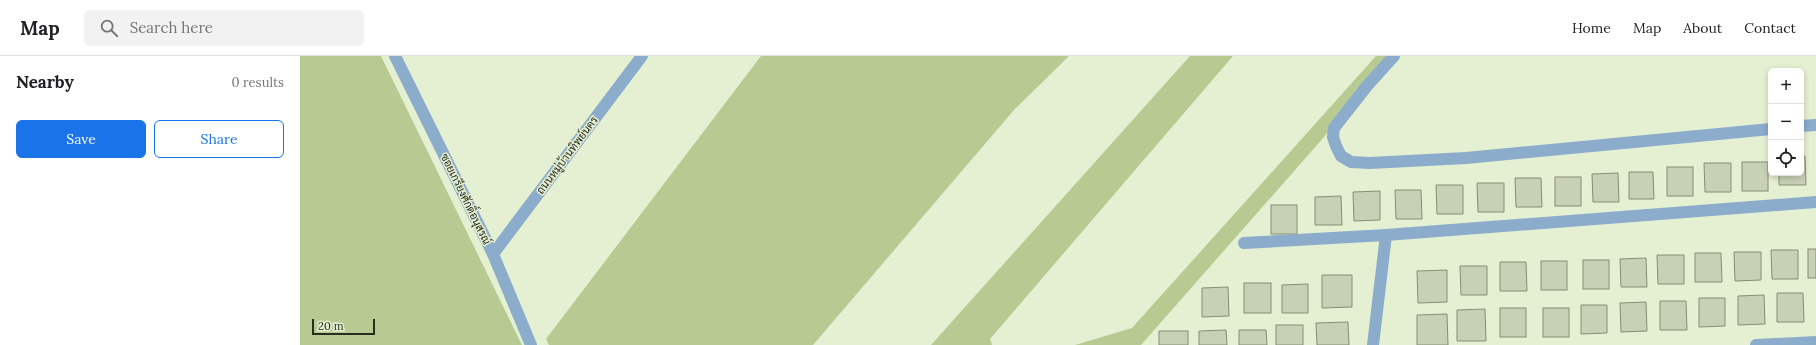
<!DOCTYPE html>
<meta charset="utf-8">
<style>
:root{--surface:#fff;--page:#f2f2f2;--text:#202124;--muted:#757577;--line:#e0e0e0;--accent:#1a73e8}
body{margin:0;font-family:Lora,Sarabun,serif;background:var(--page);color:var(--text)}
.controls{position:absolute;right:12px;top:12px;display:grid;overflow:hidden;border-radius:6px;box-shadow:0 2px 6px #0003}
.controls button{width:36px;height:36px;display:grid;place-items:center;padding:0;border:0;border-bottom:1px solid var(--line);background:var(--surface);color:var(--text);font:20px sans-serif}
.scale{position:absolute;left:12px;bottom:10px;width:63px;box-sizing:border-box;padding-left:4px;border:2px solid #282c21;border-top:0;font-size:11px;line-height:14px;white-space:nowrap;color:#282c21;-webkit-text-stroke:3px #e5efd2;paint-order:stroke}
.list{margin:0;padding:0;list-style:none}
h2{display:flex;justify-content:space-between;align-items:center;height:52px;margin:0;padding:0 16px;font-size:17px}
h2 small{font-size:13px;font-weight:400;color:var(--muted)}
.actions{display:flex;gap:8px;padding:12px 16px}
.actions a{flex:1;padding:9px 0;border:1px solid var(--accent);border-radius:6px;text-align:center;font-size:14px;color:var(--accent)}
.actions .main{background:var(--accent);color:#fff}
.icon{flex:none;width:22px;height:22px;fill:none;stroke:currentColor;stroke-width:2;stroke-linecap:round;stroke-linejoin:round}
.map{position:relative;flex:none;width:1516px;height:289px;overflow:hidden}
header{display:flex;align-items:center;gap:24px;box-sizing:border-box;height:56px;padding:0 20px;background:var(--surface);border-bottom:1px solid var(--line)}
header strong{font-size:19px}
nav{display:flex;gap:22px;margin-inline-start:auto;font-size:14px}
.search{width:280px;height:36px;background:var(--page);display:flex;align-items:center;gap:10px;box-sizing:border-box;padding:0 14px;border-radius:6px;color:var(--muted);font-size:15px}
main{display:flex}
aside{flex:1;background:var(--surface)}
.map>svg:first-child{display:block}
.green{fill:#b7ca92}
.building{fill:#c7d1b5;stroke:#858e73}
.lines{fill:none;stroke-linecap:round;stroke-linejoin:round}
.minor{stroke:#8caccc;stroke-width:12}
.labels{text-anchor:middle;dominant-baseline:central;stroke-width:3;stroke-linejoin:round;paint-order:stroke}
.street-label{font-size:11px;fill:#282c21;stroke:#e5efd2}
</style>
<header>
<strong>Map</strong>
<div class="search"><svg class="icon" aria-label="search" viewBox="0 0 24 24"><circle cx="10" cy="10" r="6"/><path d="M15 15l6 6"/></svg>Search here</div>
<nav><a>Home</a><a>Map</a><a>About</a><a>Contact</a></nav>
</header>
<main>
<aside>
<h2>Nearby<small>0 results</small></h2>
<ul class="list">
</ul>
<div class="actions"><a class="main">Save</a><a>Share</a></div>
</aside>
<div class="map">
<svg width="1516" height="289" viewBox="0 0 1516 289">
<rect width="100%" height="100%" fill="#e5efd2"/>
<g class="green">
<path d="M0 0H81L222 289H0Z"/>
<path d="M461 0H769L714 54 513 289H249L246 283Z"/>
<path d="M890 0H933L690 283 692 289H631Z"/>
<path d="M1076 0H1091L1024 81 841 289H775L832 272Z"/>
</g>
<g class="building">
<path d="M1501 100H1505L1506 129H1479V117H1501Z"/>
<rect x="1442" y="106" width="26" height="29"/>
<path d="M1404 107H1431V136H1405Z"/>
<rect x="1367" y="111" width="26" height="29"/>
<path d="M1329 116H1353L1354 143H1329Z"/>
<path d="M1318 117 1319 146H1293L1292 118Z"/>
<rect x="1255" y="121" width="26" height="29"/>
<path d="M1215 122H1241L1242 151H1216Z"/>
<path d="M1177 127H1204V156H1178Z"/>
<path d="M1136 129H1163V158H1137Z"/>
<path d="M1095 134H1121L1122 163H1096Z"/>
<path d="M1080 135V164L1054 165 1053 136Z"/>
<path d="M1041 140 1042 169H1015V141Z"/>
<rect x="971" y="149" width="26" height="29"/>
<rect x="1508" y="193" width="8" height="29"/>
<path d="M1471 194H1498V223H1472Z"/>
<path d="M1434 196H1461V224L1435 225Z"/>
<path d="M1395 197H1421L1422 226H1395Z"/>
<path d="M1357 199H1384V228H1358Z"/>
<path d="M1346 202 1347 231H1321L1320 203Z"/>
<rect x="1283" y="204" width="26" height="29"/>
<rect x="1241" y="205" width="26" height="29"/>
<path d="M1200 206H1226L1227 235H1200Z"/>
<path d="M1160 210H1187V239H1161Z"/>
<path d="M1147 214V246L1118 247 1117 215Z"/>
<path d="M1022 219H1052V251L1022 252Z"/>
<rect x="944" y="227" width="27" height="30"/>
<path d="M1008 228V257H982V229Z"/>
<path d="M928 231 929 260 902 261V232Z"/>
<path d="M1477 237H1503L1504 266H1477Z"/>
<path d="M1464 239 1465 268 1438 269V240Z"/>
<path d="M1399 242H1425V270L1399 271Z"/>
<path d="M1360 245H1386L1387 274H1360Z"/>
<path d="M1346 246 1347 275 1321 276 1320 247Z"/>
<path d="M1281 249H1307V277L1281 278Z"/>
<rect x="1200" y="252" width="26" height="29"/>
<rect x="1243" y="252" width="26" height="29"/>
<path d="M1185 253 1186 285H1157V254Z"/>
<path d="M1147 258 1148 289H1117V259Z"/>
<path d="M1048 266 1049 289H1017L1016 267Z"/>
<rect x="976" y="269" width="27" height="20"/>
<path d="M926 274 927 289H899V275Z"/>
<path d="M939 274H966L967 289H939Z"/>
<rect x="859" y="275" width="29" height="14"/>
</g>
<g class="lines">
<g class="minor">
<path d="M95 0 193 198 231 289"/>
<path d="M1094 0 1067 30 1034 72 1033 81 1036 90 1041 100 1051 106 1070 107 1166 102 1471 73"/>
<path d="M1501 70 1516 69"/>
<path d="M944 187 1086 179 1516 146"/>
<path d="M193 198 342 0"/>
<path d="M1073 289 1086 179"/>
<path d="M1456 289 1516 286"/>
</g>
</g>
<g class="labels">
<g class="street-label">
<text transform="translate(267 99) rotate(-53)">ถนนหมู่บ้านทิพย์นคร</text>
<text transform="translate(166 143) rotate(64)">ซอยเกรียงศักดิ์อนุสรณ์</text>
</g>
</g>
</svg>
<div class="controls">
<button>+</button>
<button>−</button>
<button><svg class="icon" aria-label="locate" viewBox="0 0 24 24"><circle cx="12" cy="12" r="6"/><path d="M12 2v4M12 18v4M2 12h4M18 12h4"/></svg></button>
</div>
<div class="scale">20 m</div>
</div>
</main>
